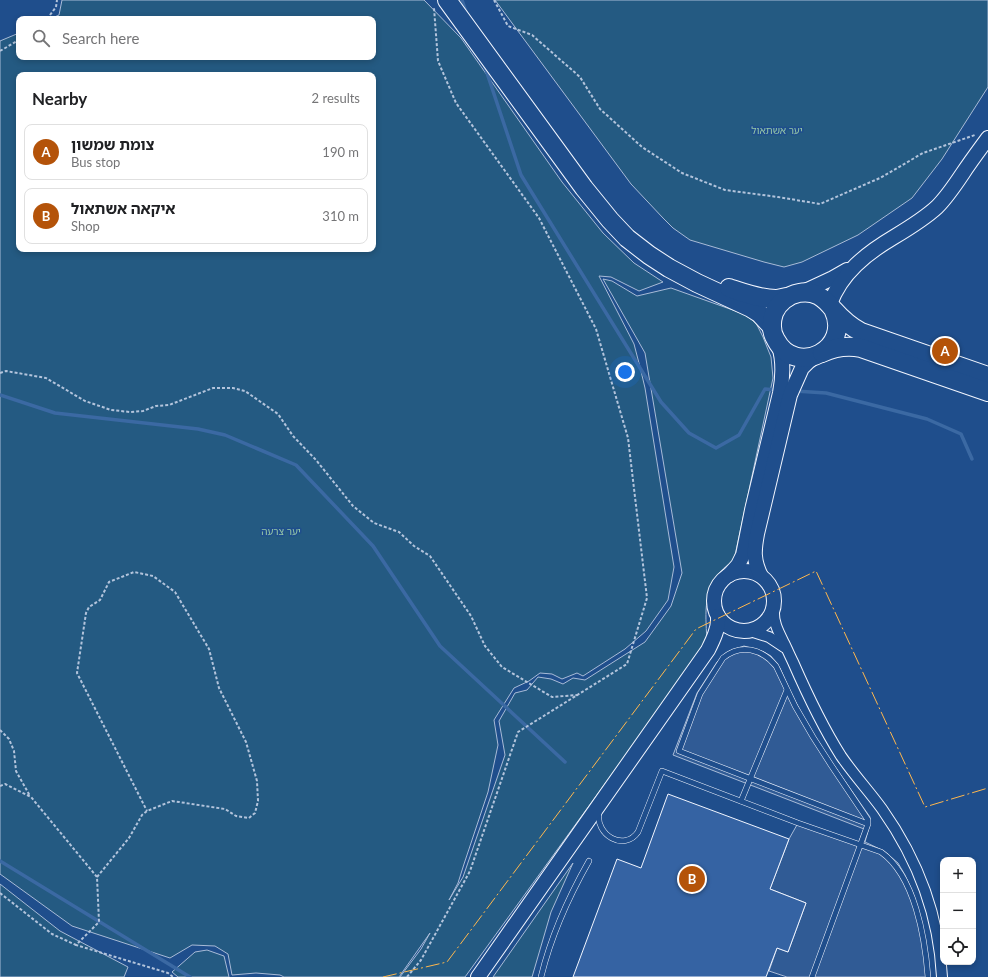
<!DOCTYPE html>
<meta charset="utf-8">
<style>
:root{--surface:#fff;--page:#f6f6f6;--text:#202124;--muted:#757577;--line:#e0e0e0;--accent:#b45309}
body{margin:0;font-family:Lato,"Noto Sans Hebrew",sans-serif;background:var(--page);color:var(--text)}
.controls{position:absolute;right:12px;bottom:12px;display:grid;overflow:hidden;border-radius:8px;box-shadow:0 2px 6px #0003}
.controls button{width:36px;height:36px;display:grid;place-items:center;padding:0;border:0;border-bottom:1px solid var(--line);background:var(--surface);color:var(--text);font:20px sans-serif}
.you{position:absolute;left:625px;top:372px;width:14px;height:14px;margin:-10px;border:3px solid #fff;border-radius:50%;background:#1a73e8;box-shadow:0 0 0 6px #1a73e833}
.badge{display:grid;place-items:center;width:26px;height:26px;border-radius:50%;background:var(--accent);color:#fff;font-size:13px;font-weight:700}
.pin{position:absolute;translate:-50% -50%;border:2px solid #fff;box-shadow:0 1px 4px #0006}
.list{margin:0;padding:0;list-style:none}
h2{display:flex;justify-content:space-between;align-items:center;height:52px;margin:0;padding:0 16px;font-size:17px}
h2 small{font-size:13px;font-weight:400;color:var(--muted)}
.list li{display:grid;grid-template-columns:26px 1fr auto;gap:12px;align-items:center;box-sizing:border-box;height:56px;margin:0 8px 8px;padding:0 8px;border:1px solid var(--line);border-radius:8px}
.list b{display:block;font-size:15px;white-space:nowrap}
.list p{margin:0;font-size:13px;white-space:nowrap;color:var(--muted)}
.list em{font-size:13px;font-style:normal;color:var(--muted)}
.icon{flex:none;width:22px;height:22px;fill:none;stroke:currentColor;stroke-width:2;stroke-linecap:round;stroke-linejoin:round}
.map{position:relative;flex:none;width:988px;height:977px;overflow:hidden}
.search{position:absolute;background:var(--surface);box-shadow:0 2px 6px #0003;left:16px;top:16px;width:360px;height:44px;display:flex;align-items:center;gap:10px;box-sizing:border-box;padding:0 14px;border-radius:8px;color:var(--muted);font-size:15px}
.panel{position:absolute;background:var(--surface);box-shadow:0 2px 6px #0003;left:16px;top:72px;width:360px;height:180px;border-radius:8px}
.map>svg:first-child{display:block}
.green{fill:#245a82;stroke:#a8bbd7;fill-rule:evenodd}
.parking{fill:#305b95;stroke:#a8bbd7}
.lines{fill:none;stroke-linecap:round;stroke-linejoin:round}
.stream{stroke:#3b69a3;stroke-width:3.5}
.building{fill:#3563a3;stroke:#f2f6ff}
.lane-casing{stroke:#f2f6ff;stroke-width:6}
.street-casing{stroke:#f2f6ff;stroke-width:12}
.secondary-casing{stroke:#f2f6ff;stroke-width:16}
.highway-casing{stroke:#f2f6ff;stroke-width:20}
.path{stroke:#b3c4dc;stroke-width:2;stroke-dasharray:3 2;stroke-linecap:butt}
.lane{stroke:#1f4e8c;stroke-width:5}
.street{stroke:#1f4e8c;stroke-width:10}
.secondary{stroke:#1f4e8c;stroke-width:14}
.highway{stroke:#1f4e8c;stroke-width:18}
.power{stroke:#ffb74d;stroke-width:1;stroke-dasharray:14 3 2 3;stroke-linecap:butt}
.labels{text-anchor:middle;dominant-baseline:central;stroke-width:3;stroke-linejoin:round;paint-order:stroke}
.park-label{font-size:10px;fill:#97c8a6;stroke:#1f4e8c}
</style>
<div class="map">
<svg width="988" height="977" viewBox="0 0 988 977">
<rect width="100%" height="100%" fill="#1f4e8c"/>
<g class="green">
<path d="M62 0H424L461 38 562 182 603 233 634 263 663 282 639 291 611 277 599 276 634 344 640 367 645 388 674 567 668 600 646 631 625 649 583 676 577 673 562 679 552 674 540 673 529 681 514 688 494 720 498 745 488 792 464 864 458 883 449 900 463 877 505 755 499 721 515 693 527 690 538 677 551 679 563 684 573 678 585 680 645 642 671 606 682 573 645 353 603 279 612 281 637 296 671 288 744 314 756 323 763 337 771 357 773 378 734 560C730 564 724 567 720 572 702 593 706 617 707 643L465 977H400L421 949 430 933 399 977H284L280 975 256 973 232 975 228 954 215 946 192 945 170 958 72 926 0 874V41L19 33V57H373V19H50L59 15ZM19 75H373V249H19Z"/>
<path d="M495 0H988V87L942 159 912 198 858 235 802 262 784 267 764 262 690 240 673 228 663 218 631 184Z"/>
<path d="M573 863 551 912 532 977H493Z"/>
<path d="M0 884 60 931 128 967 124 977H0Z"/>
<path d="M207 950 224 956 229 977H178L172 972 195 952Z"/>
</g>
<path class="parking" d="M744 646 762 651 771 656 780 668 790 691 807 724 826 754 870 817V824L865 842 884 851 898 863 905 875 913 893 919 912 929 977H787L769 971 777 948 788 952 806 903 770 889 789 839 798 823 858 844 864 829 673 755 697 693 717 662 724 655 729 651Z"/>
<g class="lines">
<g class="stream">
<path d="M462 0 466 12"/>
<path d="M484 64 521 175 661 402 689 433 716 448 739 435 765 389 776 390"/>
<path d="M795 391 826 393 927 419 961 434 972 459"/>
<path d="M0 395 55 413 198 429 225 435 296 465 373 546 440 646 565 762"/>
<path d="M0 861 190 977"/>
</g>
</g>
<path class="building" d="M668 794 789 839 770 889 806 903 788 952 777 948 766 977H573L617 859 641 868Z"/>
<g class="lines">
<g class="lane-casing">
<g id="lane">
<path d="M741 801 787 690"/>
<path d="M599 812C595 835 624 852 638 832L662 771 798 823 881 852C915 876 925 938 928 977"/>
<path d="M541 977C551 936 568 898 589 861"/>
<path d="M812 977 868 824V820L831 765 813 737 795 706 776 666C762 649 741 643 723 658L700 694 679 751 868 824"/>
</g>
</g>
<g class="street-casing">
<g id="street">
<path d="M774 609C773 622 778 631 784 643 787 649 790 656 793 662 807 694 822 726 841 756 854 775 869 791 882 809 918 860 939 914 942 977"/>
<path d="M750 631 769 637 784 647"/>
</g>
</g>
<g class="secondary-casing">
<g id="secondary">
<path d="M803 292 833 278 847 270"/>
<path d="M830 304C841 273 867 253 894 237 909 228 924 219 937 207 947 197 955 185 963 173 971 161 980 149 988 138"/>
<circle cx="744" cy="601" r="30"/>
<path d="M729 575 738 565 743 555 752 510 780 393C783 377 784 362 779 346"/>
<path d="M761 576C753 560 754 550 757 534L790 395 802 368 808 362 816 356"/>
<path d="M478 977 708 650C713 640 719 628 718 616"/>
</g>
</g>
<g class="highway-casing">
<g id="highway">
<path d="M447 0 584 188 610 220 627 238 649 255 669 268 697 283 751 308 759 313 772 327"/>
<path d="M729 288C744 293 760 299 776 299 780 299 784 297 788 297"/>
<path d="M833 309C853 349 796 378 776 340 771 332 771 322 774 313 778 303 788 295 799 293 815 290 824 298 833 309 841 318 851 327 861 332L988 376"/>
<path d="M822 353C835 347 847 345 861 348L988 392"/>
</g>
</g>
<g class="path">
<path d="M494 0 508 26 532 35 580 77 600 109 642 147 682 173 725 190 778 197 820 204 880 178 923 153 975 135"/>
<path d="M47 19 56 7 57 0"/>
<path d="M0 51 19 40"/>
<path d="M0 373 6 371 46 378 85 401 111 410 130 412 143 411 156 406 169 405 213 388H233L245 391 278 414 293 436 316 460 353 506 374 523 399 532 414 546 430 556 471 616 485 646 502 667 552 697 578 695"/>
<path d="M0 730 9 739 14 751 16 771 30 796"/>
<path d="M0 786 5 784 31 797 97 877 99 922 76 945 168 973 173 977"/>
<path d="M97 877 129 838 142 815 147 811 172 801 179 802 225 809 236 816 249 818 255 813 258 801 257 781 246 742 219 688 209 649 175 592 153 576 134 572 109 582 100 600 89 607 86 613 77 673 147 811"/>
<path d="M0 893 52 934 76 945"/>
<path d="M407 977 421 960 470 871 518 732 627 664 647 598 628 438 596 329 539 218 456 103 438 61 434 8"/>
</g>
<use href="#lane" class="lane"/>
<use href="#street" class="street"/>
<use href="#secondary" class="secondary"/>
<use href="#highway" class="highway"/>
<path class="power" d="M383 977 447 962 696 629 816 571 925 807 988 788"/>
</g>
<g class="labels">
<g class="park-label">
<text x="777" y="130">יער אשתאול</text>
<text x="281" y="531">יער צרעה</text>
</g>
</g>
</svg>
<div class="controls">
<button>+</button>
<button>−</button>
<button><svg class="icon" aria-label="locate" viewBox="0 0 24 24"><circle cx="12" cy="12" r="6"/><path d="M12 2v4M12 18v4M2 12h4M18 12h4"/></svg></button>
</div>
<div class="you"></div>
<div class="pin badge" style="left:945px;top:351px">A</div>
<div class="pin badge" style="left:692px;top:879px">B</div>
<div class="search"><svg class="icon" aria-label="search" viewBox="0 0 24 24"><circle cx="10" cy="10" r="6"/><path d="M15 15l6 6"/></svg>Search here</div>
<section class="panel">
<h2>Nearby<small>2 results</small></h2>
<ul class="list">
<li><span class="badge">A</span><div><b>צומת שמשון</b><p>Bus stop</p></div><em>190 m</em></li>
<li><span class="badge">B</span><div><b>איקאה אשתאול</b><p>Shop</p></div><em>310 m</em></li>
</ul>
</section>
</div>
